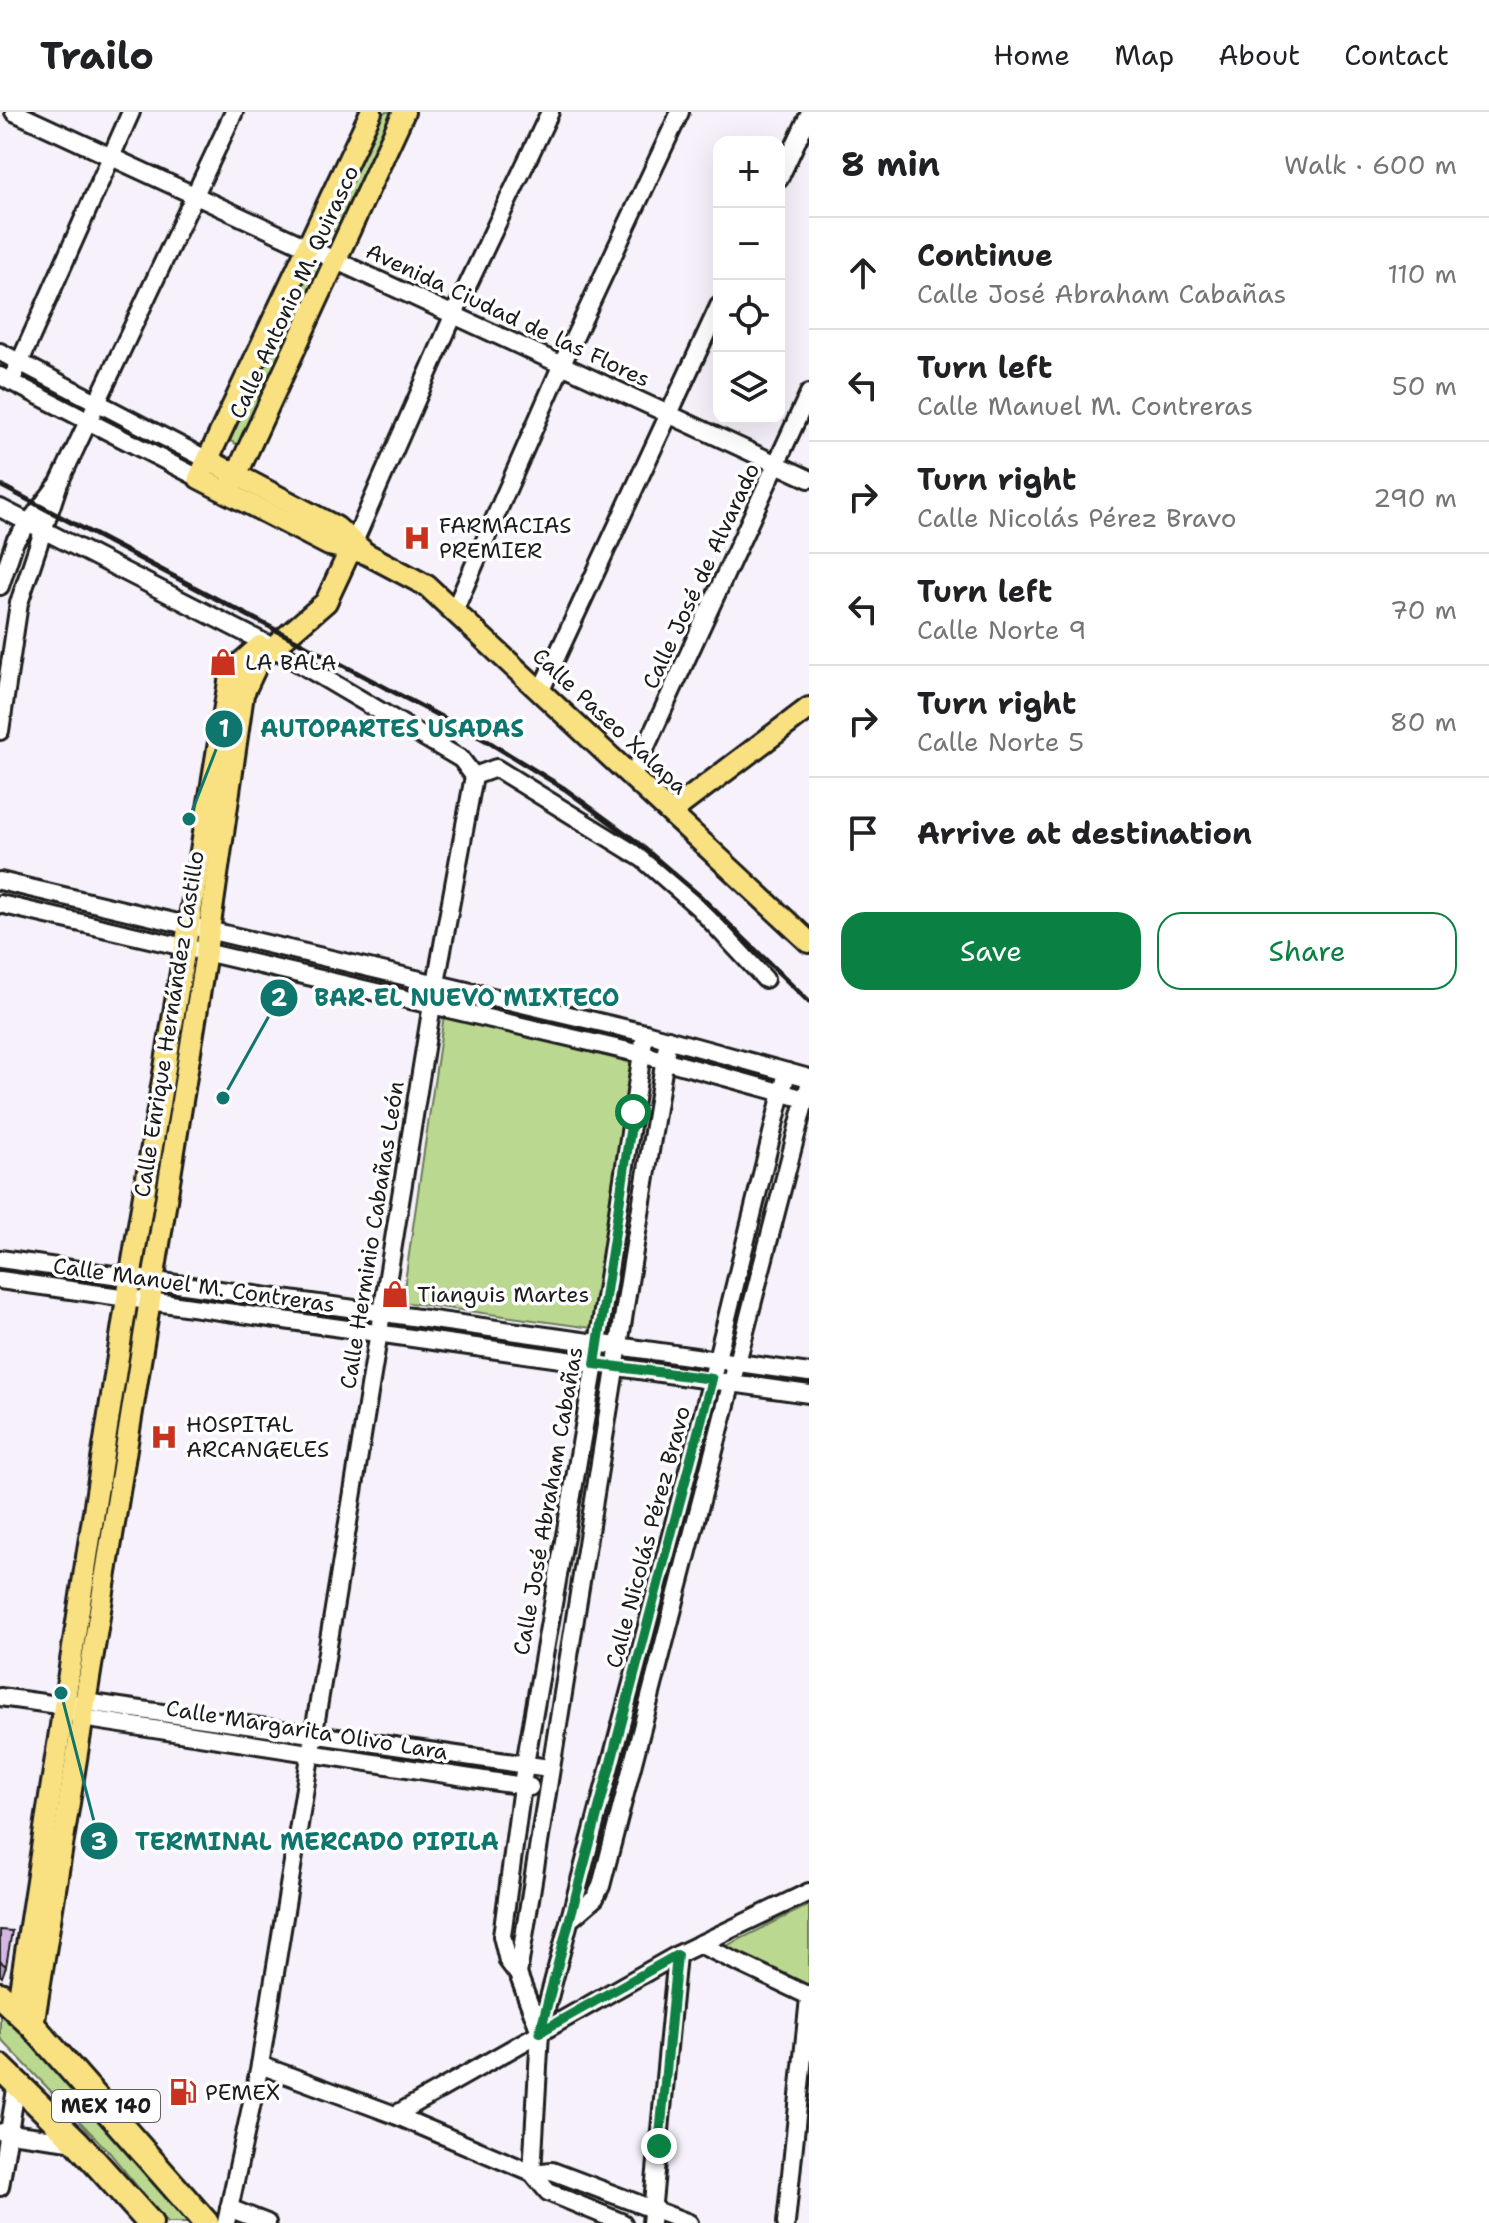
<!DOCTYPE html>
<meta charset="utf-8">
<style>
:root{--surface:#fff;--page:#f6f6f6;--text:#202124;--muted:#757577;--line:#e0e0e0;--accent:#0b8043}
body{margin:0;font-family:"Shantell Sans",sans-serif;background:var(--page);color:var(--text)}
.controls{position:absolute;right:24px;top:24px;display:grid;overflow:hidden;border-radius:16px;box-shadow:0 8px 32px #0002}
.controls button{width:72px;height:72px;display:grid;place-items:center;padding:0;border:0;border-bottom:2px solid var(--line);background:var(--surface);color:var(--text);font:40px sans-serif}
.stop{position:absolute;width:24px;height:24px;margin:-18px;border:6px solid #0b8043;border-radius:50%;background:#fff}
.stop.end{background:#0b8043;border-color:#fff;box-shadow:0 2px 8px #0008}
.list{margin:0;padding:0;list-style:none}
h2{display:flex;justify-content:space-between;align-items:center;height:104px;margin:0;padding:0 32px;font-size:34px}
h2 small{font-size:26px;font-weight:400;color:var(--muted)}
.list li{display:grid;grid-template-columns:52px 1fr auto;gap:24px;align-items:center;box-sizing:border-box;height:112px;padding:0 32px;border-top:2px solid var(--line)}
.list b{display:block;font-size:30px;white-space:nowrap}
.list p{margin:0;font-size:26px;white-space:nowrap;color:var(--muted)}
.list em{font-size:26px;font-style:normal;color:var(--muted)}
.actions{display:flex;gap:16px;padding:24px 32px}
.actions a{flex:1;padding:18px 0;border:2px solid var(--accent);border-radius:24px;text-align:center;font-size:28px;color:var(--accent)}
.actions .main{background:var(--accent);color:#fff}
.icon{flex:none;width:44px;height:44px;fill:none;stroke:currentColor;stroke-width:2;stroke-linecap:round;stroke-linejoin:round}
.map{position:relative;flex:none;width:809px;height:2111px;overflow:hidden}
header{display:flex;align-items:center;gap:48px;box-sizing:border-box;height:112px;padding:0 40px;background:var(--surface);border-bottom:2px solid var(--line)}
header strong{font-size:38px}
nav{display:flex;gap:44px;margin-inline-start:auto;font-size:28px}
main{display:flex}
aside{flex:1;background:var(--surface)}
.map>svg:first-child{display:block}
.green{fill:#bad890;stroke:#6b7a56;stroke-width:2}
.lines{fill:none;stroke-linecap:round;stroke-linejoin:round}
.minor-casing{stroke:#1c1c1c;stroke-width:22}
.major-casing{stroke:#1c1c1c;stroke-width:26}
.highway-casing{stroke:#1c1c1c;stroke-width:30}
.minor{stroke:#fff;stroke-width:16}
.major{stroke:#f9e181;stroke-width:20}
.highway{stroke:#f9e181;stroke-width:24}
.rail{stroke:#1c1c1c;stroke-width:5}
.wall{fill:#b59dc5;stroke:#1c1c1c;stroke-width:2}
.building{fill:#d3b7e5;stroke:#1c1c1c;stroke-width:2}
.route{stroke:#0b8043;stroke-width:10}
.labels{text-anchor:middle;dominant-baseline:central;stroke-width:7;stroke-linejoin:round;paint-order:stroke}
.shield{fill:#fff;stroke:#606060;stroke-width:2}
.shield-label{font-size:20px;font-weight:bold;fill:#1c1c1c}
.street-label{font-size:22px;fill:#1c1c1c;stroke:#fff}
.poi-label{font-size:22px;fill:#1c1c1c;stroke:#fff;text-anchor:start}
.leader{fill:none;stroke:#0f766e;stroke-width:3}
.callout-dot{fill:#0f766e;stroke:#fff;stroke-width:3}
.mark-label{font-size:24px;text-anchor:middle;font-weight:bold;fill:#fff}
.callout-label{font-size:24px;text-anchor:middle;font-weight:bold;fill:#0f766e;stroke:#fff;stroke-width:7;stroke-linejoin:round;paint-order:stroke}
</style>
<header>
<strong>Trailo</strong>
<nav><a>Home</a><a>Map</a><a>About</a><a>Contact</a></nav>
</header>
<main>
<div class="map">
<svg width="809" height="2111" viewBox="0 0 809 2111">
<rect width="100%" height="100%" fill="#f6f1fa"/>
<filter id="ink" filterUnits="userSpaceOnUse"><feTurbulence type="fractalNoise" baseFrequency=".0125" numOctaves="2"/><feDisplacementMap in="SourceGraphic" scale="16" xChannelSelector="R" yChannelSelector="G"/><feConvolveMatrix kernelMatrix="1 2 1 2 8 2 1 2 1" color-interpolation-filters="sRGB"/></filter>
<g filter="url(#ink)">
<g class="green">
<path d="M384 0H397L340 122 329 117Z"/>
<path d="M309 151 322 157 243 335 230 329Z"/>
<path d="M444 903 632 951 591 1216 402 1190Z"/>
<path d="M809 1793V1875L710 1842Z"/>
<path d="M0 1898 23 1914 199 2111H167L109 2040 0 1926Z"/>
</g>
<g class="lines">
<g class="minor-casing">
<g id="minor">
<path d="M14 0 809 367"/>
<path d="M779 67 809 3"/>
<path d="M0 240 208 348"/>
<path d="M0 264 199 366"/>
<path d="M11 270 131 0"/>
<path d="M0 396 265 531 461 647 474 664 432 893 260 1953 226 2111"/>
<path d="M354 430 454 202 550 0"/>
<path d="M0 474 15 429 56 375"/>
<path d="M455 497 562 252 680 0"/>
<path d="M541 578 719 194"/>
<path d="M0 619 19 491 59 371 234 0"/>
<path d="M474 664 496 656 643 747 699 796 765 867"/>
<path d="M632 665 809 281"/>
<path d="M0 769 645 921 809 966"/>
<path d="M0 792 641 942 805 987"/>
<path d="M0 1147 809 1261"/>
<path d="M0 1168 809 1282"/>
<path d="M0 1585 65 1594 85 1590 549 1656"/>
<path d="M73 1599 82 1606 530 1675"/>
<path d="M573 1805 595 1786 601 1774 809 973"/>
<path d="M699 1832 809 1884"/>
<path d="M518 1862 668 927"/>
<path d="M540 1920 518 1862 508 1849 502 1824 525 1652 595 1252 645 921"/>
<path d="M260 1953 395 2003 532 2061 548 2080 623 2111"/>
<path d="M395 2003 677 1843 809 1780"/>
<path d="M2 2020 77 2030"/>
<path d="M532 2061 540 1920 712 1267 787 960"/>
<path d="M532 2061 552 2059 689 2111"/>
<path d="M0 2075 17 1971"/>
<path d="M229 2096 267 2111"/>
<path d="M651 2111 677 1843"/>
<path d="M786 2111 809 1886"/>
</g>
</g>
<g class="major-casing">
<g id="major">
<path d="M371 0 199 366 329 433 365 441 427 474 809 830"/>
<path d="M208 348 336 415 362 438"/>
<path d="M228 381 404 0"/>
<path d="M671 700 809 596"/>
<path d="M17 1898 130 1167 229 570 236 555 260 534"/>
<path d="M33 1914 206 840 243 582 259 548 326 490 354 430"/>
</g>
</g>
<g class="highway-casing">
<g id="highway">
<path d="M0 1883 33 1914 206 2111"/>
<path d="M0 1955 77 2030 150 2111"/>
</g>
</g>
<use href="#minor" class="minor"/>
<use href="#major" class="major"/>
<use href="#highway" class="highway"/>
<path class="rail" d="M0 373 487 629 565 677 633 727 701 785 809 890"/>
</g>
<path class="wall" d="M0 1818 6 1854 2 1865 0 1863Z"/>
<path class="building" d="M0 1818 12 1819 6 1854 0 1849Z"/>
</g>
<g class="lines" filter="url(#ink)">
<path class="route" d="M633 1000 595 1252 712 1267 540 1920 677 1843 659 2034"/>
</g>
<defs>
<g id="hospital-bare" transform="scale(2.16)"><path d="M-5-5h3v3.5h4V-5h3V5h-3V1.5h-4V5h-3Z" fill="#c8321e" stroke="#fff" stroke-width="2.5" paint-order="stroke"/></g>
<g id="shop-bare" transform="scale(2.16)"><path d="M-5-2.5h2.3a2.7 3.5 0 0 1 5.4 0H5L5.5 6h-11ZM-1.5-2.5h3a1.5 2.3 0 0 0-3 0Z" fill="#c8321e" stroke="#fff" stroke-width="2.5" paint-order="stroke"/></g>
<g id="fuel-bare" transform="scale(2.16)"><path d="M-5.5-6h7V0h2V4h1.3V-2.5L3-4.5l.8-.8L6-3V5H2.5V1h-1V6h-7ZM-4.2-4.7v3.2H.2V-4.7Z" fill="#c8321e" stroke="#fff" stroke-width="2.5" paint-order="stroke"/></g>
</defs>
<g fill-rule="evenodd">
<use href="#hospital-bare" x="417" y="426"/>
<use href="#shop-bare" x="223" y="550"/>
<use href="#shop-bare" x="395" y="1182"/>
<use href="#hospital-bare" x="164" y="1325"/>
<use href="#fuel-bare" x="183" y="1980"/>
</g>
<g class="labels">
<rect class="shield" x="52" y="1978" width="108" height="32" rx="6"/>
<g class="shield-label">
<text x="106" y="1994">MEX 140</text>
</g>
<g class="street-label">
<text transform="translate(294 180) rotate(-65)">Calle Antonio M. Quirasco</text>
<text transform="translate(508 203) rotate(25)">Avenida Ciudad de las Flores</text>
<text transform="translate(701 464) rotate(-65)">Calle José de Alvarado</text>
<text transform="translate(610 609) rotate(43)">Calle Paseo Xalapa</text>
<text transform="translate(169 912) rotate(-81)">Calle Enrique Hernández Castillo</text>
<text transform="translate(372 1123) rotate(-81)">Calle Herminio Cabañas León</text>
<text transform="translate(194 1173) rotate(8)">Calle Manuel M. Contreras</text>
<text transform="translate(548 1389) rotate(-80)">Calle José Abraham Cabañas</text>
<text transform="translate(648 1425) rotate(-75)">Calle Nicolás Pérez Bravo</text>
<text transform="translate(307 1618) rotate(9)">Calle Margarita Olivo Lara</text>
</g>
<g class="poi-label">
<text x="439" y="413">FARMACIAS<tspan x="439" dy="25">PREMIER</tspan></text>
<text x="245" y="550">LA BALA</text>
<text x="417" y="1182">Tianguis Martes</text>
<text x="186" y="1312">HOSPITAL<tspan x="186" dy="25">ARCANGELES</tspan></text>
<text x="205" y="1980">PEMEX</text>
</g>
</g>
<path class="leader" d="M189 707L224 617M223 986L279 886M61 1581L99 1729"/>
<g class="callout-dot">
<circle cx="189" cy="707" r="8"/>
<circle cx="223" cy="986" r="8"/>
<circle cx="61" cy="1581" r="8"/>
<circle cx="224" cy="617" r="20"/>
<circle cx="279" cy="886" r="20"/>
<circle cx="99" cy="1729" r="20"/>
</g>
<g class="mark-label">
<text x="224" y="625">1</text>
<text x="279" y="894">2</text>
<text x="99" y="1738">3</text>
</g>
<g class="callout-label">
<text x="392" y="625">AUTOPARTES USADAS</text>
<text x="467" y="894">BAR EL NUEVO MIXTECO</text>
<text x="317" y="1738">TERMINAL MERCADO PIPILA</text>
</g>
</svg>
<div class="controls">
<button>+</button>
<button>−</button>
<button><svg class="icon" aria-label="locate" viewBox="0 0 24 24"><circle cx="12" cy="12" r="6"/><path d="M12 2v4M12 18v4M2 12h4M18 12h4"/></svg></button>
<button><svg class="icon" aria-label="layers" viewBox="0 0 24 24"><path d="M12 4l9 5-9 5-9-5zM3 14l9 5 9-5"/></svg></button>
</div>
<div class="stop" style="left:633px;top:1000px"></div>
<div class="stop end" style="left:659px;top:2034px"></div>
</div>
<aside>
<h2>8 min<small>Walk · 600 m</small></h2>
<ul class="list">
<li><svg class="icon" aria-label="ahead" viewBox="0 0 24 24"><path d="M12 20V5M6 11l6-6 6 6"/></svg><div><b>Continue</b><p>Calle José Abraham Cabañas</p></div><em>110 m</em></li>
<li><svg class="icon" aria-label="left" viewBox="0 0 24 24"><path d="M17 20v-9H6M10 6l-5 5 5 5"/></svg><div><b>Turn left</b><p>Calle Manuel M. Contreras</p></div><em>50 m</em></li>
<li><svg class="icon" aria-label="right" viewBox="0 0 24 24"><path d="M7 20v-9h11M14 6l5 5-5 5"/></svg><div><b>Turn right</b><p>Calle Nicolás Pérez Bravo</p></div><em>290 m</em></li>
<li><svg class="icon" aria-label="left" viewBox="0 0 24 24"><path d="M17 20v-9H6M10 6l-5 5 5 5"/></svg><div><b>Turn left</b><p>Calle Norte 9</p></div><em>70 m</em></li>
<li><svg class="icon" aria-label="right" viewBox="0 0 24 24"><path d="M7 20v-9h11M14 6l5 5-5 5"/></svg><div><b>Turn right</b><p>Calle Norte 5</p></div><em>80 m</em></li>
<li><svg class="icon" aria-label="arrive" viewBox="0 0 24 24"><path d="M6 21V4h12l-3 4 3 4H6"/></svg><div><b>Arrive at destination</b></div></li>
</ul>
<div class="actions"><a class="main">Save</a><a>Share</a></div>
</aside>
</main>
